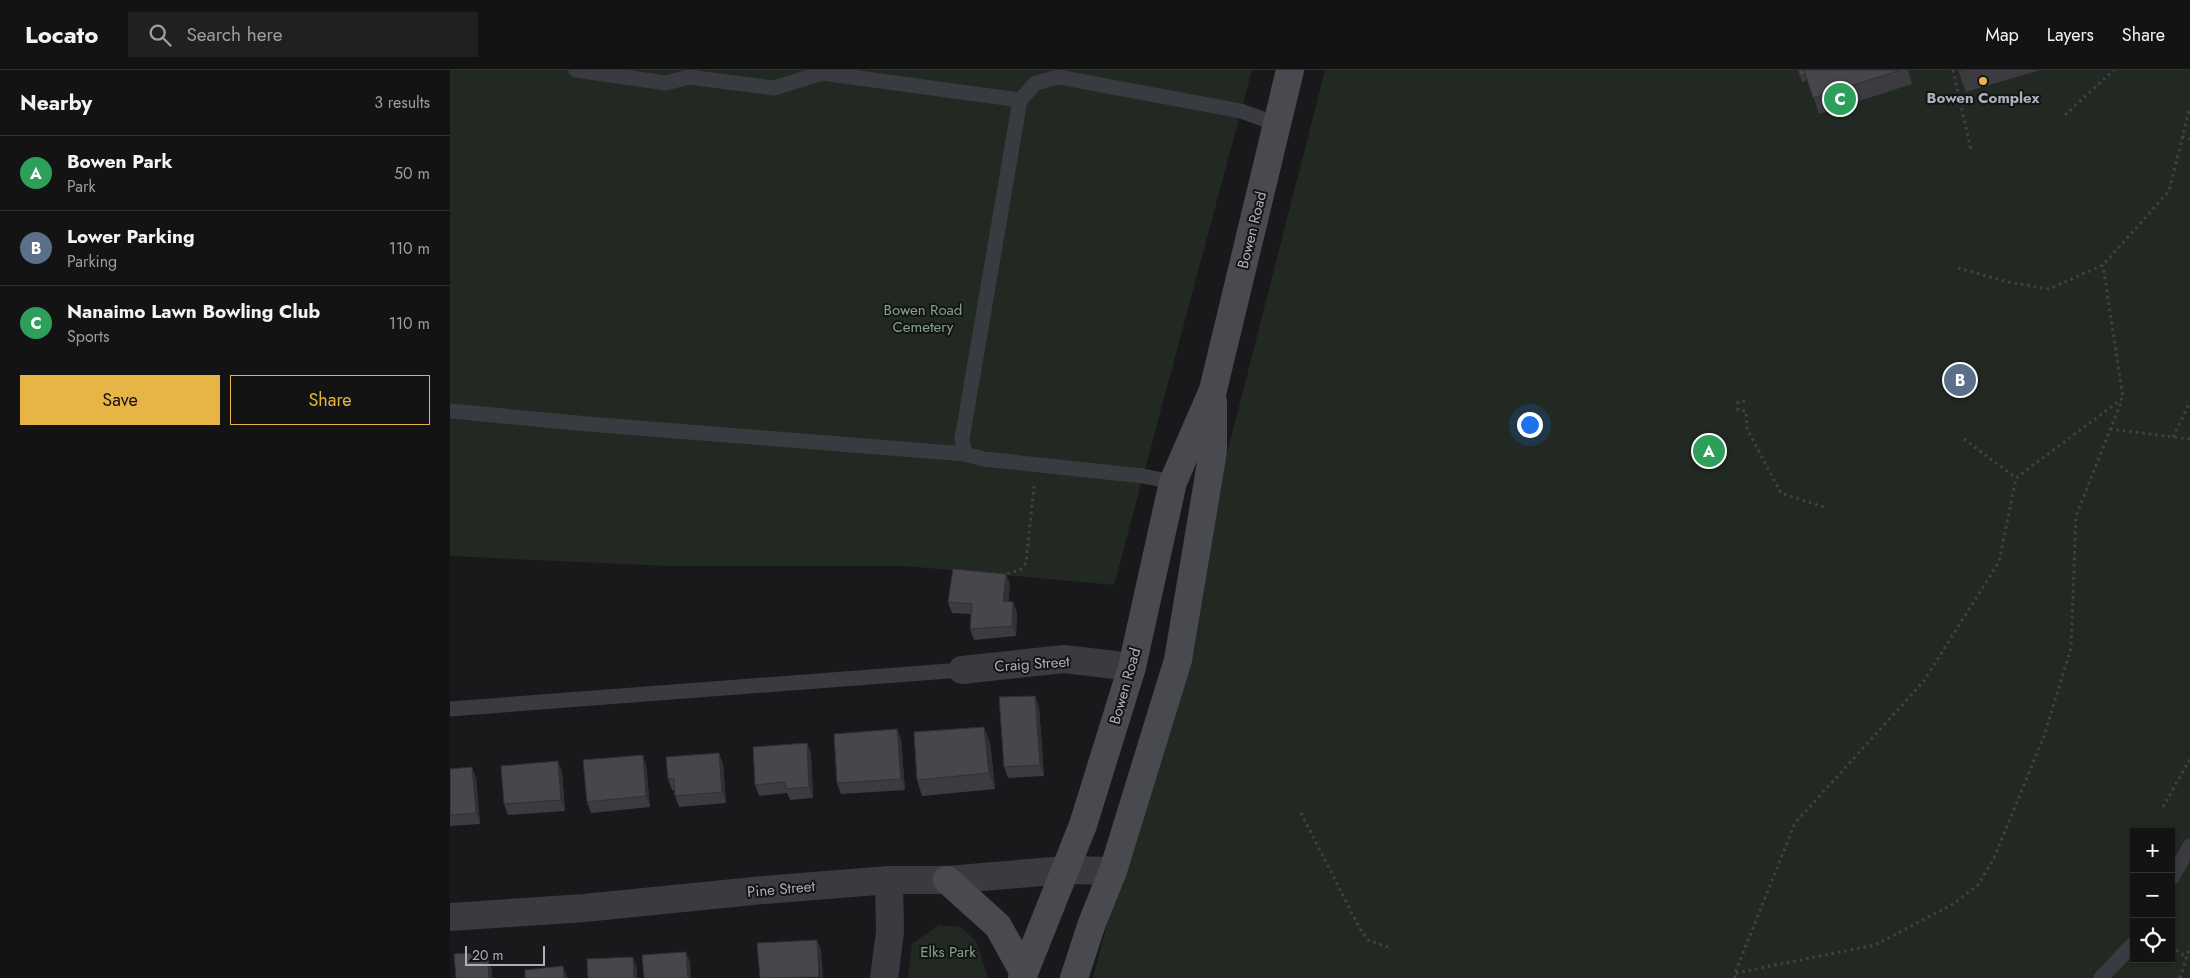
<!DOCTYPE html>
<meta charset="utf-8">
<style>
:root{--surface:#131314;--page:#202022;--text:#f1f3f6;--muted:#9d9ea0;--line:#323234;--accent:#e7b545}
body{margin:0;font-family:Jost,sans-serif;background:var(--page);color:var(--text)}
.controls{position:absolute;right:15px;bottom:15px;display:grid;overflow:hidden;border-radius:0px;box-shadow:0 1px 4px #0004}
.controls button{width:45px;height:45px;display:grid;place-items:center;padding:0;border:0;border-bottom:1px solid var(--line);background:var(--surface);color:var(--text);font:25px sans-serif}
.scale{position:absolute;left:15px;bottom:12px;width:80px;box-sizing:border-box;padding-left:5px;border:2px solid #acb0ba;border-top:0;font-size:14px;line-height:18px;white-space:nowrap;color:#acb0ba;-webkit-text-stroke:4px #141416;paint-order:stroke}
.you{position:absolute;left:1079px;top:354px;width:18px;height:18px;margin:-12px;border:4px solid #fff;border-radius:50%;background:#1a73e8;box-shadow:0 0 0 8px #1a73e833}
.badge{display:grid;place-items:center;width:32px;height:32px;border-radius:50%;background:var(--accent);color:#fff;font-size:16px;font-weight:700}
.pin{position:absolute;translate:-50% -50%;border:2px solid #fff;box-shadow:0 1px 5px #0006}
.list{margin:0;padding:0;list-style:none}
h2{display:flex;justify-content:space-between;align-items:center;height:65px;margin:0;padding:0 20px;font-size:21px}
h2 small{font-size:16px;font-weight:400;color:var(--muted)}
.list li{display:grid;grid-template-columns:32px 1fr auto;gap:15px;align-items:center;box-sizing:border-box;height:75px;padding:0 20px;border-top:1px solid var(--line)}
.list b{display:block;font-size:19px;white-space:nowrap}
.list p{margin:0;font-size:16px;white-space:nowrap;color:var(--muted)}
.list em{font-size:16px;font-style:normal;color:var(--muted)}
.actions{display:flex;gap:10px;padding:15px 20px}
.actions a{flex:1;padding:11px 0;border:1px solid var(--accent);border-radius:0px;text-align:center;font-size:18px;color:var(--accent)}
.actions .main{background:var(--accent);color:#111}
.icon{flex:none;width:28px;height:28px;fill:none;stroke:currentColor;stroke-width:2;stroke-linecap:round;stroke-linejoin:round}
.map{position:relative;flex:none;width:1740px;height:908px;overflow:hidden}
header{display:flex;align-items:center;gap:30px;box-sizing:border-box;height:70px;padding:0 25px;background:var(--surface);border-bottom:1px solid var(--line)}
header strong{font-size:24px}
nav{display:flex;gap:28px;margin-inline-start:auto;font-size:18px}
.search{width:350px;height:45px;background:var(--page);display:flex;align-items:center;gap:12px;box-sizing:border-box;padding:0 18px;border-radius:0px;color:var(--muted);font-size:19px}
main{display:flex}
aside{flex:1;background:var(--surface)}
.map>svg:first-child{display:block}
.green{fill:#212922;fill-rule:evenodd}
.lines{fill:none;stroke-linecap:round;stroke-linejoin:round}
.path{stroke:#404247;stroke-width:3;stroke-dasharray:2.5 4;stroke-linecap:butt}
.service{stroke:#3a3b40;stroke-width:15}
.minor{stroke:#3a3b40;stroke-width:28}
.tertiary{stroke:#3a3b40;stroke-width:28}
.secondary{stroke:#494a50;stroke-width:28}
.wall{fill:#3c3c40}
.shaded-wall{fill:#313134}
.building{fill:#46464b;stroke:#313134}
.poi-dot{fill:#e7b545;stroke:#141416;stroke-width:2}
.labels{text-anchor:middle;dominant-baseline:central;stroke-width:4;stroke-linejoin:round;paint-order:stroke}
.poi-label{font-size:15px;font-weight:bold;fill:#acb0ba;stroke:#141416}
.street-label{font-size:15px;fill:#acb0ba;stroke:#141416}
.park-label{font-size:15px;fill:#85a488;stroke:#141416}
</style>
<header>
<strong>Locato</strong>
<div class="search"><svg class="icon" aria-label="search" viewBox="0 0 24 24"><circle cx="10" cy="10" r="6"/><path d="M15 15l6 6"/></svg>Search here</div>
<nav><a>Map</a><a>Layers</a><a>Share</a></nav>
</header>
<main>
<aside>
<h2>Nearby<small>3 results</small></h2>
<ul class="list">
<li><span class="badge" style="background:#2e9e5b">A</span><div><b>Bowen Park</b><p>Park</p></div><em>50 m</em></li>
<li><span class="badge" style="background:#5c6f8a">B</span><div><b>Lower Parking</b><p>Parking</p></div><em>110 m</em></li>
<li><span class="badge" style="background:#2e9e5b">C</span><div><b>Nanaimo Lawn Bowling Club</b><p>Sports</p></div><em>110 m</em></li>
</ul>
<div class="actions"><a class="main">Save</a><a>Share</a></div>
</aside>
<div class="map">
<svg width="1740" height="908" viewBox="0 0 1740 908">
<rect width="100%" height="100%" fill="#19191b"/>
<g class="green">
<path d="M0 0H802L664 515 455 496H217L0 486Z"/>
<path d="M875 0H1740V908H643ZM1684 762H1721V889H1684Z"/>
<path d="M489 855 511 857 526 871 538 908H458L462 874Z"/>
</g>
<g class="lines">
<g class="path">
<path d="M1503 0 1521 80"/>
<path d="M1615 45 1664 0"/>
<path d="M1732 67 1740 69"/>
<path d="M1508 198 1558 212 1599 219 1653 195 1719 121 1740 37"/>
<path d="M1295 331 1288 332V340L1296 341 1297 359 1331 423 1377 438"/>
<path d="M1660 359 1740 369"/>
<path d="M1723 367 1740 332"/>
<path d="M1514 369 1566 408"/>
<path d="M551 505 570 500 576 493 584 416"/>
<path d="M1713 737 1740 689"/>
<path d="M851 743 910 859 918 870 938 877"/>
<path d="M1721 876 1737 888"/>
<path d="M1286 903 1425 875 1503 834 1528 815 1544 788 1594 666 1621 578 1626 446 1672 330"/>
<path d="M1285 908V903L1345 753 1473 612 1549 492 1566 408 1673 328 1653 195"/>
<path d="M1730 908 1740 876"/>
</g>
<g class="service">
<path d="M126 0 216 13 239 7 324 18 372 3 570 30"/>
<path d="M0 341 138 354 515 384"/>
<path d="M723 412 693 406 534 389 515 384 512 369 570 30 586 13 608 7 791 41 827 54"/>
<path d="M0 639 512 600"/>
<path d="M1721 809 1740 776"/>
<path d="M1651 908 1684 873"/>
</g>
<g class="minor">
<path d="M512 600 614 589 682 597"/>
<path d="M434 908 440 862 439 810"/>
</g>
<path class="tertiary" d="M0 847 134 838 314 820 439 810H497L615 800 663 801"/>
<g class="secondary">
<path d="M497 810 548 856 574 903"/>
<path d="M572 908 633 755 682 597 723 412 763 320 840 0"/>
<path d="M624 908 642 853 663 801 728 590 763 381V332"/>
</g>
</g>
<g class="wall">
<path d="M1348 0H1458L1462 14 1369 44 1358 10 1352 12Z"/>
<path d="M1508 0H1590L1516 22Z"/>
<path d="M556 504 560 515 558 532H563L567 543 566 566 524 570 520 559 521 544 502 543 498 532Z"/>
<path d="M585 626 589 637 594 706 558 708 554 697Z"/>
<path d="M447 659 451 670 455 720 391 724 387 713Z"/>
<path d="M540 672 545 719 472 726 467 710Z"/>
<path d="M357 673 361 684 363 728 340 730 337 723 309 726 305 715Z"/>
<path d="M108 691 112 702 115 741 58 745 54 734Z"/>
<path d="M273 694 276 733 229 737 225 726 224 720H222L218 709Z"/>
<path d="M196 695 200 737 141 743 137 732Z"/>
<path d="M0 699 26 708 30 754 0 756Z"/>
</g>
<g class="shaded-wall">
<path d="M556 504 560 515 557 542 553 531Z"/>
<path d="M563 532 567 543 566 566 562 556Z"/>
<path d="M585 626 589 637 594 706 590 695Z"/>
<path d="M534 657 540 672 545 719 539 703Z"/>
<path d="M447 659 451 670 455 720 451 709Z"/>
<path d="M357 673 361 684 363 728 359 717Z"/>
<path d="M269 683 273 694 276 733 272 722Z"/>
<path d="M193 685 196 695 200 737 196 726Z"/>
<path d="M108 691 112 702 115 741 111 730Z"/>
<path d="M22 697 26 708 30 754 26 743Z"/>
<path d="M367 870 371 880 373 908H370Z"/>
<path d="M236 882 240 892 241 908H238Z"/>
<path d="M183 887 187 898V908H184Z"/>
<path d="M38 889 42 900V908H39Z"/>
<path d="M113 896 117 907V908H114Z"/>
</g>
<g class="building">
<path d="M1348 0H1354L1356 4 1350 6Z"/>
<path d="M1354 0H1451L1363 28Z"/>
<path d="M1508 0H1516L1509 2Z"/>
<path d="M503 499 556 504 553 531 563 532 562 556 520 559 522 534 498 532Z"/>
<path d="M585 626 590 695 554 697 549 627Z"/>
<path d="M534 657 539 703 467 710 464 662Z"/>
<path d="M447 659 451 709 387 713 384 664Z"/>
<path d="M357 673 359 717 336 719 335 712 305 715 303 677Z"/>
<path d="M269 683 272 722 225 726 224 709H218L216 687Z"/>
<path d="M193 685 196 726 137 732 133 690Z"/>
<path d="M108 691 111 730 54 734 51 696Z"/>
<path d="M22 697 26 743 0 745V699Z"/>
<path d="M367 870 369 907 310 908 307 873Z"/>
<path d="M236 882 238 908H194L192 885Z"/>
<path d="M25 883 26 890 38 889 39 908H6L4 884Z"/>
<path d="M183 887 184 908H138L137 889Z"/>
<path d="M113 896 114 908H75V900Z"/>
</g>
<circle class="poi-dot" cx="1533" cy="11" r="5"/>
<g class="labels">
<g class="poi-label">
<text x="1533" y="28">Bowen Complex</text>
</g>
<g class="street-label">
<text transform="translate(802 160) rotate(-76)">Bowen Road</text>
<text transform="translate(582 594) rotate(-4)">Craig Street</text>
<text transform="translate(675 616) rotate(-74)">Bowen Road</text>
<text transform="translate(331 819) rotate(-5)">Pine Street</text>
</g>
<g class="park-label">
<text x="473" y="240">Bowen Road<tspan x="473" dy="17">Cemetery</tspan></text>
<text x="498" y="882">Elks Park</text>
</g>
</g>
</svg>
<div class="controls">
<button>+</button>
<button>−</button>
<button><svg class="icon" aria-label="locate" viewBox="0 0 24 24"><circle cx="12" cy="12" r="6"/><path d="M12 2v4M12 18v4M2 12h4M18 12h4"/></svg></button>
</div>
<div class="scale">20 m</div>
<div class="you"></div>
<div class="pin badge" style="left:1259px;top:381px;background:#2e9e5b">A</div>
<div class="pin badge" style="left:1510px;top:310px;background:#5c6f8a">B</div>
<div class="pin badge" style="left:1390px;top:29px;background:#2e9e5b">C</div>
</div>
</main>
